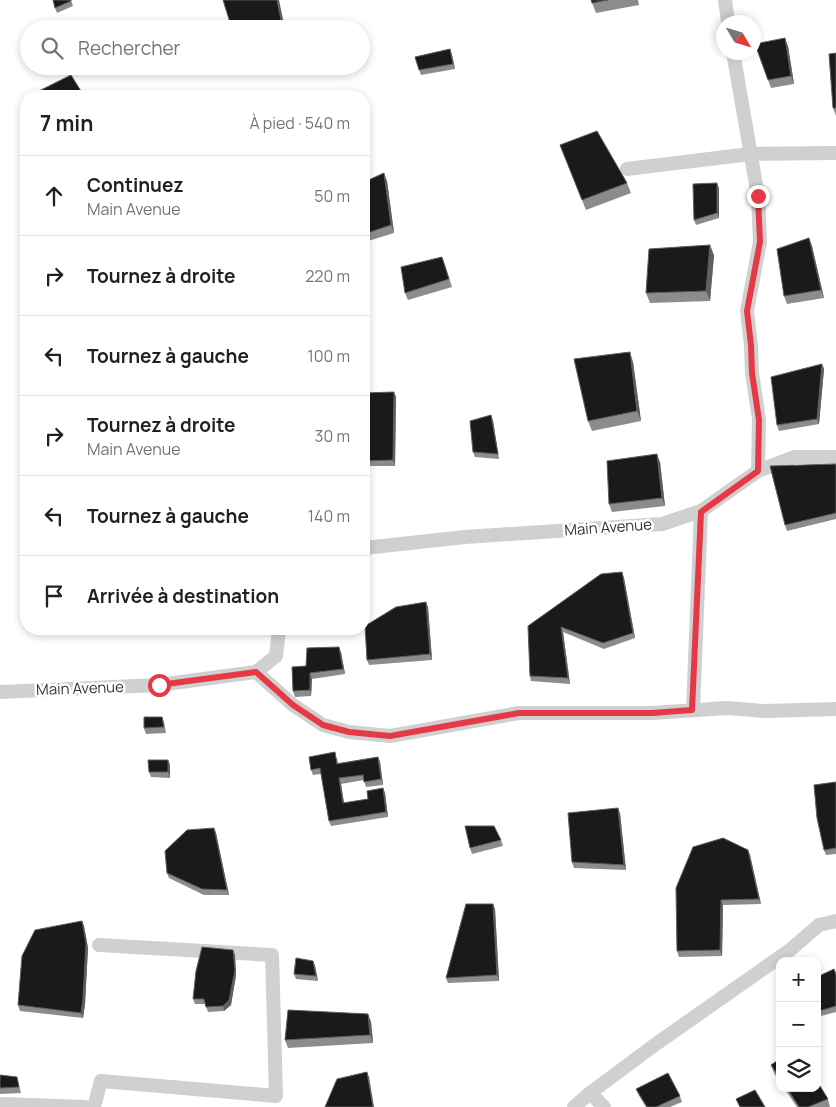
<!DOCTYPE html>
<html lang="fr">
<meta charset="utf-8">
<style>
:root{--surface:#fff;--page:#f2f2f2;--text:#202124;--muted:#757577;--line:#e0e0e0}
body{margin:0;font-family:Manrope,sans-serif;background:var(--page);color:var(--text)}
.controls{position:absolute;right:15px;bottom:15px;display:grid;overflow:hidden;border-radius:10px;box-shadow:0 2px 8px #0003}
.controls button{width:45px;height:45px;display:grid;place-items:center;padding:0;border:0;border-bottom:1px solid var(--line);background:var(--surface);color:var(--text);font:25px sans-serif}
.compass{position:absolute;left:716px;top:15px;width:45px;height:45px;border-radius:50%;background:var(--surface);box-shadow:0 2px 8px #0003;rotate:128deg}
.stop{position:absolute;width:15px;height:15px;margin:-11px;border:4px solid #e63946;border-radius:50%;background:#fff}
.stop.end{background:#e63946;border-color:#fff;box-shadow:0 1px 5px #0008}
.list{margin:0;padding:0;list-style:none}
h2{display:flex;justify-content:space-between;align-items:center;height:65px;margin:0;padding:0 20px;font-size:21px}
h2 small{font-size:16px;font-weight:400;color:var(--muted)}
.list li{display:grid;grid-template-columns:32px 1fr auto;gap:15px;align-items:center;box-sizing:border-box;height:80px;padding:0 20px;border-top:1px solid var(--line)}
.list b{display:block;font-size:19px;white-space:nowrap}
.list p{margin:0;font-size:16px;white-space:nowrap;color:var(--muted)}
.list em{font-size:16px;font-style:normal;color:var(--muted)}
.icon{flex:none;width:28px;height:28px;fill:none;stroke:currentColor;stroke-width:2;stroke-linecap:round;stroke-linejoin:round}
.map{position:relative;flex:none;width:836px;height:1107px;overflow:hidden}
.search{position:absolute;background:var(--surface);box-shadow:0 2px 8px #0003;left:20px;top:20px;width:350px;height:55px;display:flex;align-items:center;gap:12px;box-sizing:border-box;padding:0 18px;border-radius:28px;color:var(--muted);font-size:19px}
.panel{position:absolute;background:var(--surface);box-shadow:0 2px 8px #0003;left:20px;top:90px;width:350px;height:545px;border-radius:20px}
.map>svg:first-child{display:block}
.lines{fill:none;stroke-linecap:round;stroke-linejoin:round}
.minor{stroke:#d0d0d0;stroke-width:14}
.wall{fill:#8c8c8c}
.shaded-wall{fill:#5f5f5f}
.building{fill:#1a1a1a;stroke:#5f5f5f}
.route{stroke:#e63946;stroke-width:6}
.labels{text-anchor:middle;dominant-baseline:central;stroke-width:5;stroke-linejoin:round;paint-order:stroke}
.street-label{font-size:15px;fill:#333;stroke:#fff}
</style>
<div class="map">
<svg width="836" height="1107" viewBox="0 0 836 1107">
<rect width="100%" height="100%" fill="#fff"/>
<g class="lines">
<g class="minor">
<path d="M725 0 728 22"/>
<path d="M733 52 758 196 760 242 747 311 751 345 752 373 759 419 758 471"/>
<path d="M627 169 750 154 836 153"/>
<path d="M364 548 465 537 662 524 701 511 758 471 794 457H836"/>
<path d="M256 672 293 705 323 725 349 732 390 736 519 713H652L727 708 765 711 836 709"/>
<path d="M0 692 159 685 256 672 276 656 279 629"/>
<path d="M693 710 701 511"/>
<path d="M590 1093 604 1107"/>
<path d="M0 1107 3 1104 85 1107"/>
<path d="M94 1107 101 1081 276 1096 272 955 99 945"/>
<path d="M574 1107 590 1093 656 1044 790 950 819 925 836 921"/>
</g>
</g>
<g class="wall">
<path d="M71 0 73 6 57 13 55 8Z"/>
<path d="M591 0H638L639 5 596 13Z"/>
<path d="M755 44 788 46 794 84 771 88Z"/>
<path d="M450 49 452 55 455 69 421 75 415 57Z"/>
<path d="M836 53V116L833 108Z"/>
<path d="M560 145 627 183 631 193 586 210Z"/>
<path d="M387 181 394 233 365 242 364 238V182Z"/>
<path d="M719 188V218L696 225 694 220Z"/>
<path d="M809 238 812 246 824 298 787 304 784 296Z"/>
<path d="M714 255 710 301 650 303 646 293Z"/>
<path d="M445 265 452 287 408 300 405 293Z"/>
<path d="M633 362 641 421 592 431 588 421Z"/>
<path d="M822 364 824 369 819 424 779 431 777 425Z"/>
<path d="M394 392 396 397 395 466H364V393Z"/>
<path d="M491 415 493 421 499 459 475 457 473 452Z"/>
<path d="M660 462 665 506 612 512 609 504Z"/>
<path d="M836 464V519L787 531 785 525Z"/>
<path d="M622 572 624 578 635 638 604 649 563 632 570 684 531 681 530 676 528 626Z"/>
<path d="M428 607 432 660 369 665 367 660Z"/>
<path d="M66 629H108L109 631 69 635Z"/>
<path d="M341 652 345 674 312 679 311 696 295 697 293 691 306 666Z"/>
<path d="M162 717 164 722 166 733 146 734 144 728Z"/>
<path d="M378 757 380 762 383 785 366 787 364 780 341 784 344 803 368 799 383 788 385 793 388 817 331 826 329 821 321 774 313 775 311 770 337 758 338 763Z"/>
<path d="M168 760 170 765V778L151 777 149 772Z"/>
<path d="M836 782V854L826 855 824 850Z"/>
<path d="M620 813 626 870 574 868 572 862Z"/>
<path d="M214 828 216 833 229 895H204L169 878 167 873Z"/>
<path d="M501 840 503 846 472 854 470 848Z"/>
<path d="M750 855 761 904 723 905 722 956 679 957 677 951Z"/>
<path d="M493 904 495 909 499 981 448 983 446 978Z"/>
<path d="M82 921 84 926 88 948 85 1004 83 1018 20 1011 18 1005Z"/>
<path d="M233 950 235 955 236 975 231 1005 224 1011 208 1012 205 1004H195L193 999Z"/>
<path d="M313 961 315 966 318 981 296 979 294 974Z"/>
<path d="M834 969 836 973V1012L821 1016 819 1011Z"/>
<path d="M368 1014 371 1022 373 1043 288 1048 285 1040Z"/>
<path d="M780 1059V1082L774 1073 771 1065Z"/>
<path d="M0 1075 17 1077 21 1093 0 1094Z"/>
<path d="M784 1088H817L828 1099 830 1107H797Z"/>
<path d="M636 1089 680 1096 682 1102 670 1107H646L638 1094Z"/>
</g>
<g class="shaded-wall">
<path d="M277 0H279L285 29H283Z"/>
<path d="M785 38 788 46 794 84 791 76Z"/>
<path d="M450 49 452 55 455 69 453 64Z"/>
<path d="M384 173 387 181 394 233 391 225Z"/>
<path d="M717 183 719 188V218L717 213Z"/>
<path d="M809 238 812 246 824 298 821 290Z"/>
<path d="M710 245 714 255 710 301 706 291Z"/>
<path d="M630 352 633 362 641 421 637 411Z"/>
<path d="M822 364 824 369 819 424 817 419Z"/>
<path d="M394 392 396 397 395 466 393 460Z"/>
<path d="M491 415 493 421 499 459 498 454Z"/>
<path d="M657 454 660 462 665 506 662 498Z"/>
<path d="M622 572 624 578 635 638 633 633Z"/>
<path d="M426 602 428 607 432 660 430 654Z"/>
<path d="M561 627 563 632 570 684 568 678Z"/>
<path d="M339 647 341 652 345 674 343 669Z"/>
<path d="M310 673 312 679 311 696 310 690Z"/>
<path d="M378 757 380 762 383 785 381 779Z"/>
<path d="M168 760 170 765V778L168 772Z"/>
<path d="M339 778 341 784 345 809 343 803Z"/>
<path d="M383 788 385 793 388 817 386 812Z"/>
<path d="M618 808 620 813 626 870 624 865Z"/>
<path d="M214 828 216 833 229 895 227 890Z"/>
<path d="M748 850 750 855 761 904 759 899Z"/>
<path d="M721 900 723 905 722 956 720 950Z"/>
<path d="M493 904 495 909 499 981 497 975Z"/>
<path d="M82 921 84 926 88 948 85 1004 83 1018 81 1013Z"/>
<path d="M233 950 235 955 236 975 231 1005 224 1011 223 1006Z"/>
<path d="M313 961 315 966 318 981 316 976Z"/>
<path d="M368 1014 371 1022 373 1043 370 1035Z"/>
<path d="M367 1072 369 1077 374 1107H373Z"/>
</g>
<g class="building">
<path d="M53 0H71V1L55 8Z"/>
<path d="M223 0H277L283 29H232Z"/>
<path d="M591 0H608L592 3Z"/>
<path d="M785 38 791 76 768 80 755 44Z"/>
<path d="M450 49 453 64 419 70 415 57Z"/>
<path d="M836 53V108H833L829 54Z"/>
<path d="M71 75 84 96H41L39 91Z"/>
<path d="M597 131 627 183 582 200 560 145Z"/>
<path d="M384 173 391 225 364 234V182Z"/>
<path d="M717 183V213L694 220 693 184Z"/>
<path d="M809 238 821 290 784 296 777 249Z"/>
<path d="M710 245 706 291 646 293 649 249Z"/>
<path d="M442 257 449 279 405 293 401 267Z"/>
<path d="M630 352 637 411 588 421 574 359Z"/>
<path d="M822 364 817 419 777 425 771 377Z"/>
<path d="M394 392 393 460 364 461V393Z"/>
<path d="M491 415 498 454 473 452 470 421Z"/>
<path d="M657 454 662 498 609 504 607 461Z"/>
<path d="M836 464V513L785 525 770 466Z"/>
<path d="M622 572 633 633 603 643 561 627 568 678 530 676 528 626 601 574Z"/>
<path d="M426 602 430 654 367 660 365 626 396 607Z"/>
<path d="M339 647 343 669 310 673V690L293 691 292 667 306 666 307 648Z"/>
<path d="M144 717H162L164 727 144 728Z"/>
<path d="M335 752 337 764 378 757 381 779 364 782 363 775 339 778 343 803 368 799 367 791 383 788 386 812 329 821 320 768 311 770 309 757Z"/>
<path d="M148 760H168V772H149Z"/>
<path d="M836 782V848L824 850 817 818 814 785Z"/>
<path d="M618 808 624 865 572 862 568 813Z"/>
<path d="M465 826H494L501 840 470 848Z"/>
<path d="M214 828 227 890 202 889 167 873 165 851 187 830Z"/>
<path d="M723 838 748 850 759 899 721 900 720 950 677 951 676 888 693 847Z"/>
<path d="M466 904H493L497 975 446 978Z"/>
<path d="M82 921 86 943 83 999 81 1013 18 1005 22 956 35 930Z"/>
<path d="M202 947 233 950 235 970 229 1000 223 1006 206 1007 204 999H193L196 971Z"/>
<path d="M296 958 313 961 316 976 294 974Z"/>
<path d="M834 969 836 975V1006L819 1011 817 1004V977Z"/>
<path d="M288 1010 368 1014 370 1035 285 1040Z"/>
<path d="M780 1059V1078L771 1065Z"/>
<path d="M367 1072 373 1107H325L337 1079Z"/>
<path d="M668 1073 680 1096 656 1107H647L636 1089Z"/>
<path d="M0 1075 17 1077 19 1087 0 1088Z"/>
<path d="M817 1081 828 1099 808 1107H799L787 1088H817Z"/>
<path d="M755 1090 765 1107H740L736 1099Z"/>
</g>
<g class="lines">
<path class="route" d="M159 685 256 672 293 705 323 725 349 732 390 736 519 713H652L692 710 701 512 758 471 759 420 752 373 751 345 747 311 760 242 758 196"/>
</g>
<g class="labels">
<g class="street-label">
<text transform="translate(608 527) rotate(-4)">Main Avenue</text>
<text transform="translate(80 688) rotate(-2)">Main Avenue</text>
</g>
</g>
</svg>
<div class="controls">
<button>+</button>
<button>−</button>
<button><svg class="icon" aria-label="layers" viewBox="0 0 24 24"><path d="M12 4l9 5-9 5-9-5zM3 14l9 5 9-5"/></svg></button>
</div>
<svg class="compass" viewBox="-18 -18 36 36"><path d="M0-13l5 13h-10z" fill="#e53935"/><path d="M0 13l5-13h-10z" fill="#757577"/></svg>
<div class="stop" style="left:159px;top:685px"></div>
<div class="stop end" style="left:758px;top:196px"></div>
<div class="search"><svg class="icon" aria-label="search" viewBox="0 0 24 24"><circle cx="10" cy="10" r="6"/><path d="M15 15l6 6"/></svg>Rechercher</div>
<section class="panel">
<h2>7 min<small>À pied · 540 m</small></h2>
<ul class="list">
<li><svg class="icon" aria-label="ahead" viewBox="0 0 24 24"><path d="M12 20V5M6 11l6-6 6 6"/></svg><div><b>Continuez</b><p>Main Avenue</p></div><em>50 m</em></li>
<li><svg class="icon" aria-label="right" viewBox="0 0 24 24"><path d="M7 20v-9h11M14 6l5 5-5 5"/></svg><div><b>Tournez à droite</b></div><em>220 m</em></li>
<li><svg class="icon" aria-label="left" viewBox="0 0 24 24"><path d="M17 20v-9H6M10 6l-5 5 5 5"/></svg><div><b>Tournez à gauche</b></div><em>100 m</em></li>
<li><svg class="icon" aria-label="right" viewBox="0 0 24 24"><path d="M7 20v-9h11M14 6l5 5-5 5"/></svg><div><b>Tournez à droite</b><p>Main Avenue</p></div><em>30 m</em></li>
<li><svg class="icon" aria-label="left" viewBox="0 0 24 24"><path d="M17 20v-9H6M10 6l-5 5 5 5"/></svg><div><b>Tournez à gauche</b></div><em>140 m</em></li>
<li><svg class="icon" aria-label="arrive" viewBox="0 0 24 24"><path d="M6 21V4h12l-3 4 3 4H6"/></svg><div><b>Arrivée à destination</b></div></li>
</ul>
</section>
</div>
